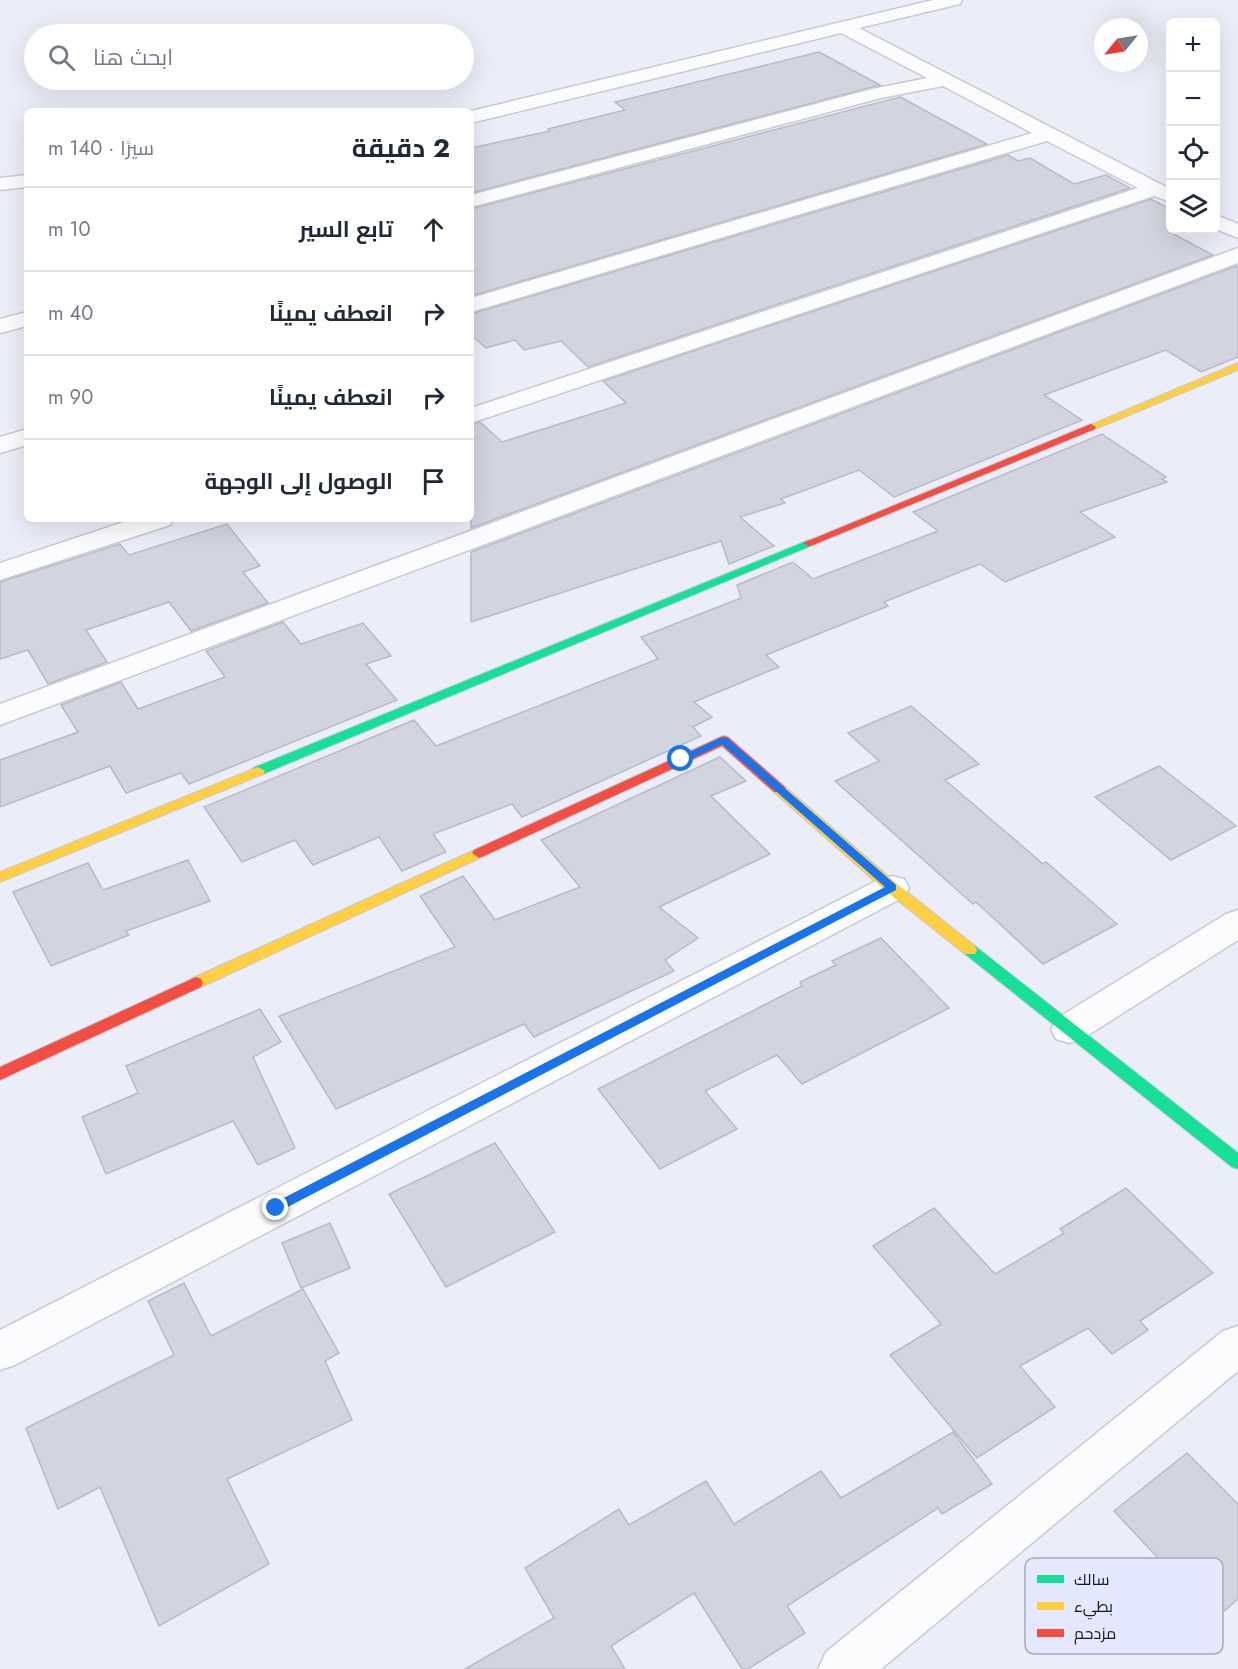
<!DOCTYPE html>
<html lang="ar">
<meta charset="utf-8">
<style>
:root{--surface:#fff;--page:#f2f2f3;--text:#1f2937;--muted:#747a83;--line:#e0e1e3}
body{margin:0;font-family:Jost,Cairo,sans-serif;background:var(--page);color:var(--text);direction:rtl}
.controls{position:absolute;right:18px;top:18px;display:grid;overflow:hidden;border-radius:9px;box-shadow:0 6px 24px #0002}
.controls button{width:54px;height:54px;display:grid;place-items:center;padding:0;border:0;border-bottom:2px solid var(--line);background:var(--surface);color:var(--text);font:30px sans-serif}
.compass{position:absolute;left:1094px;top:18px;width:54px;height:54px;border-radius:50%;background:var(--surface);box-shadow:0 6px 24px #0002;rotate:240deg}
.stop{position:absolute;width:18px;height:18px;margin:-14px;border:4px solid #1a73e8;border-radius:50%;background:#fff}
.stop.end{background:#1a73e8;border-color:#fff;box-shadow:0 2px 6px #0008}
.list{margin:0;padding:0;list-style:none}
h2{display:flex;justify-content:space-between;align-items:center;height:78px;margin:0;padding:0 24px;font-size:26px}
h2 small{font-size:20px;font-weight:400;color:var(--muted)}
.list li{display:grid;grid-template-columns:39px 1fr auto;gap:18px;align-items:center;box-sizing:border-box;height:84px;padding:0 24px;border-top:2px solid var(--line)}
.list b{display:block;font-size:22px;white-space:nowrap}
.list em{font-size:20px;font-style:normal;color:var(--muted)}
.icon{flex:none;width:33px;height:33px;fill:none;stroke:currentColor;stroke-width:2;stroke-linecap:round;stroke-linejoin:round}
.map{position:relative;flex:none;width:1238px;height:1669px;overflow:hidden;direction:ltr}
.search{position:absolute;background:var(--surface);box-shadow:0 6px 24px #0002;left:24px;top:24px;width:450px;height:66px;display:flex;align-items:center;gap:15px;box-sizing:border-box;padding:0 21px;border-radius:33px;color:var(--muted);font-size:22px}
.panel{position:absolute;background:var(--surface);box-shadow:0 6px 24px #0002;left:24px;top:108px;width:450px;height:414px;border-radius:9px;direction:rtl}
.map>svg:first-child{display:block}
.building{fill:#d2d4e0;stroke:#b8bac6;stroke-width:1.5}
.lines{fill:none;stroke-linecap:round;stroke-linejoin:round}
.street-casing{stroke:#c7c9d5;stroke-width:3}
.fast-casing{stroke:#c7c9d5;stroke-width:2}
.slow-casing{stroke:#c7c9d5;stroke-width:2}
.jam-casing{stroke:#c7c9d5;stroke-width:2}
.street{fill:#fcfcfe;fill-rule:evenodd}
.fast{fill:#16e098;fill-rule:evenodd}
.slow{fill:#ffcf43;fill-rule:evenodd}
.jam{fill:#f24e42;fill-rule:evenodd}
.route{fill:#1a73e8}
.key{fill:#e5e9ff;stroke:#a7abbe;stroke-width:1.5}
.key-label{font-size:16px;fill:#161925}
</style>
<div class="map">
<svg width="1238" height="1669" viewBox="0 0 1238 1669">
<rect width="100%" height="100%" fill="#ebedf9"/>
<g class="building">
<path d="M819 52 880 85 471 193V148L550 131 548 129 625 110 615 102Z"/>
<path d="M900 97 987 144 471 296V209Z"/>
<path d="M1008 155 1018 161 1030 158 1074 184 1106 175 1130 188 588 367 561 341 524 350 515 340 486 348 471 335V314Z"/>
<path d="M1151 199 1170 209V232L1213 255 471 528V425L480 422 502 442 626 403 603 381Z"/>
<path d="M1236 266 1238 268V357L1201 372 1166 350 1044 395 1082 420 894 497 859 470 781 499 785 503 740 517 774 546 729 564 721 541 471 622V552Z"/>
<path d="M1102 434 1166 477 1162 479 1167 482 1080 512 1115 537 1005 582 980 564 884 602 888 606 766 655 779 667 694 702 712 717 693 727 701 736 522 817 512 804 433 834 446 852 402 871 379 837 313 865 295 840 242 862 204 807 414 720 436 746 658 659 641 637 741 598 737 585 793 562 813 579 938 531 913 512Z"/>
<path d="M227 524 260 566 243 572 268 603 191 631 169 602 86 630 107 662 48 684 28 650 0 659V582L120 544 129 555Z"/>
<path d="M283 622 301 644 363 623 391 656 366 664 397 700 189 784 181 773 126 793 110 766 0 807V760L78 732 61 705 121 682 138 709 225 677 206 651Z"/>
<path d="M911 706 979 764 945 780 1043 864 1046 862 1117 924 1043 964 976 902 973 904 835 781 879 761 848 733Z"/>
<path d="M720 757 746 781 711 796 770 854 659 907 698 938 665 960 674 971 534 1037 524 1024 336 1109 279 1016 455 947 420 896 463 876 495 920 580 887 541 840Z"/>
<path d="M1159 766 1236 826 1171 860 1095 797Z"/>
<path d="M188 860 210 901 126 931 129 935 51 966 13 892 88 863 103 890Z"/>
<path d="M881 938 949 1008 802 1084 777 1055 705 1091 737 1129 660 1169 598 1089 802 986 800 982 836 965 832 961Z"/>
<path d="M260 1009 281 1042 253 1057 295 1148 258 1165 233 1121 106 1174 82 1117 138 1093 126 1066Z"/>
<path d="M495 1143 555 1232 446 1287 389 1194Z"/>
<path d="M1126 1188 1213 1273 1140 1321 1148 1330 1112 1354 1088 1328 1020 1366 1055 1407 977 1458 890 1355 941 1324 873 1246 934 1208 995 1274 1064 1233 1060 1229Z"/>
<path d="M330 1223 350 1268 301 1288 282 1243Z"/>
<path d="M184 1283 211 1336 303 1289 339 1353 325 1361 352 1420 227 1479 269 1564 159 1626 100 1487 58 1509 26 1428 174 1355 148 1301Z"/>
<path d="M953 1432 992 1484 942 1514 938 1508 787 1606 805 1633 748 1669H742L694 1593 611 1646 625 1669H465L554 1618 525 1568 619 1509 629 1525 706 1481 734 1524 821 1471 841 1498Z"/>
<path d="M1187 1453 1238 1504V1599L1215 1619 1114 1511Z"/>
</g>
<g class="lines">
<g class="street-casing">
<g id="street">
<path d="M933 0H962L960 4 859 28 1170 189V199L1165 200 1154 196 471 423V408L1138 188 1047 141 471 312V298L1032 133 943 86 881 98 471 207V195L872 89 927 78 841 33 471 123V111Z"/>
<path d="M27 175V187L0 190V178Z"/>
<path d="M1216 215 1238 224V238L1216 229Z"/>
<path d="M1238 248V263L0 725V704Z"/>
<path d="M27 312V326L0 333V319Z"/>
<path d="M27 429V445L0 453V437Z"/>
<path d="M133 519H173L170 525 0 580V563Z"/>
<path d="M892 876 904 879 909 888 904 897 15 1365 0 1370V1330L880 879Z"/>
<path d="M1238 910V940L1082 1039 1069 1043 1056 1039 1051 1029 1056 1019 1226 914Z"/>
<path d="M1238 1326V1371L881 1669H818L826 1652 1223 1331Z"/>
</g>
</g>
<g class="fast-casing">
<g id="fast">
<path d="M809 540 815 543 813 545 263 774H253L251 771 253 768Z"/>
<path d="M970 945 975 946 1238 1153V1169L1232 1167 965 954 963 950 965 946Z"/>
</g>
</g>
<g class="slow-casing">
<g id="slow">
<path d="M1238 363V370L1095 429 1091 430 1086 427Z"/>
<path d="M258 767 265 771 263 774 0 882V872Z"/>
<path d="M779 785 784 786 897 884 975 946 977 950 975 954H965L887 892 774 792 772 789Z"/>
<path d="M479 848 486 853 484 856 201 987H191L189 983 191 979Z"/>
</g>
</g>
<g class="jam-casing">
<g id="jam">
<path d="M1091 424 1096 427 1095 429 813 545 809 546 803 543Z"/>
<path d="M723 736 728 737 784 786 786 789 784 792H774L722 746 484 856 479 858 472 853 474 850Z"/>
<path d="M196 977 201 979 203 983 201 987 0 1080V1067Z"/>
</g>
</g>
<use href="#street" class="street"/>
<use href="#fast" class="fast"/>
<use href="#slow" class="slow"/>
<use href="#jam" class="jam"/>
</g>
<path class="route" d="M720 738H727L896 885V890L280 1211H272V1204L885 887 722 744 684 762 676 759Z"/>
<rect x="1025" y="1558" width="198" height="96" rx="9" class="key"/>
<rect x="1037" y="1575" width="27" height="8" fill="#16e098"/>
<rect x="1037" y="1602" width="27" height="8" fill="#ffcf43"/>
<rect x="1037" y="1629" width="27" height="8" fill="#f24e42"/>
<g class="key-label">
<text x="1074" y="1585">سالك</text>
<text x="1074" y="1612">بطيء</text>
<text x="1074" y="1639">مزدحم</text>
</g>
</svg>
<div class="controls">
<button>+</button>
<button>−</button>
<button><svg class="icon" aria-label="locate" viewBox="0 0 24 24"><circle cx="12" cy="12" r="6"/><path d="M12 2v4M12 18v4M2 12h4M18 12h4"/></svg></button>
<button><svg class="icon" aria-label="layers" viewBox="0 0 24 24"><path d="M12 4l9 5-9 5-9-5zM3 14l9 5 9-5"/></svg></button>
</div>
<svg class="compass" viewBox="-18 -18 36 36"><path d="M0-13l5 13h-10z" fill="#e53935"/><path d="M0 13l5-13h-10z" fill="#747a83"/></svg>
<div class="stop" style="left:681px;top:759px"></div>
<div class="stop end" style="left:276px;top:1208px"></div>
<div class="search"><svg class="icon" aria-label="search" viewBox="0 0 24 24"><circle cx="10" cy="10" r="6"/><path d="M15 15l6 6"/></svg>ابحث هنا</div>
<section class="panel">
<h2>2 دقيقة<small>سيرًا · 140 m</small></h2>
<ul class="list">
<li><svg class="icon" aria-label="ahead" viewBox="0 0 24 24"><path d="M12 20V5M6 11l6-6 6 6"/></svg><div><b>تابع السير</b></div><em>10 m</em></li>
<li><svg class="icon" aria-label="right" viewBox="0 0 24 24"><path d="M7 20v-9h11M14 6l5 5-5 5"/></svg><div><b>انعطف يمينًا</b></div><em>40 m</em></li>
<li><svg class="icon" aria-label="right" viewBox="0 0 24 24"><path d="M7 20v-9h11M14 6l5 5-5 5"/></svg><div><b>انعطف يمينًا</b></div><em>90 m</em></li>
<li><svg class="icon" aria-label="arrive" viewBox="0 0 24 24"><path d="M6 21V4h12l-3 4 3 4H6"/></svg><div><b>الوصول إلى الوجهة</b></div></li>
</ul>
</section>
</div>
